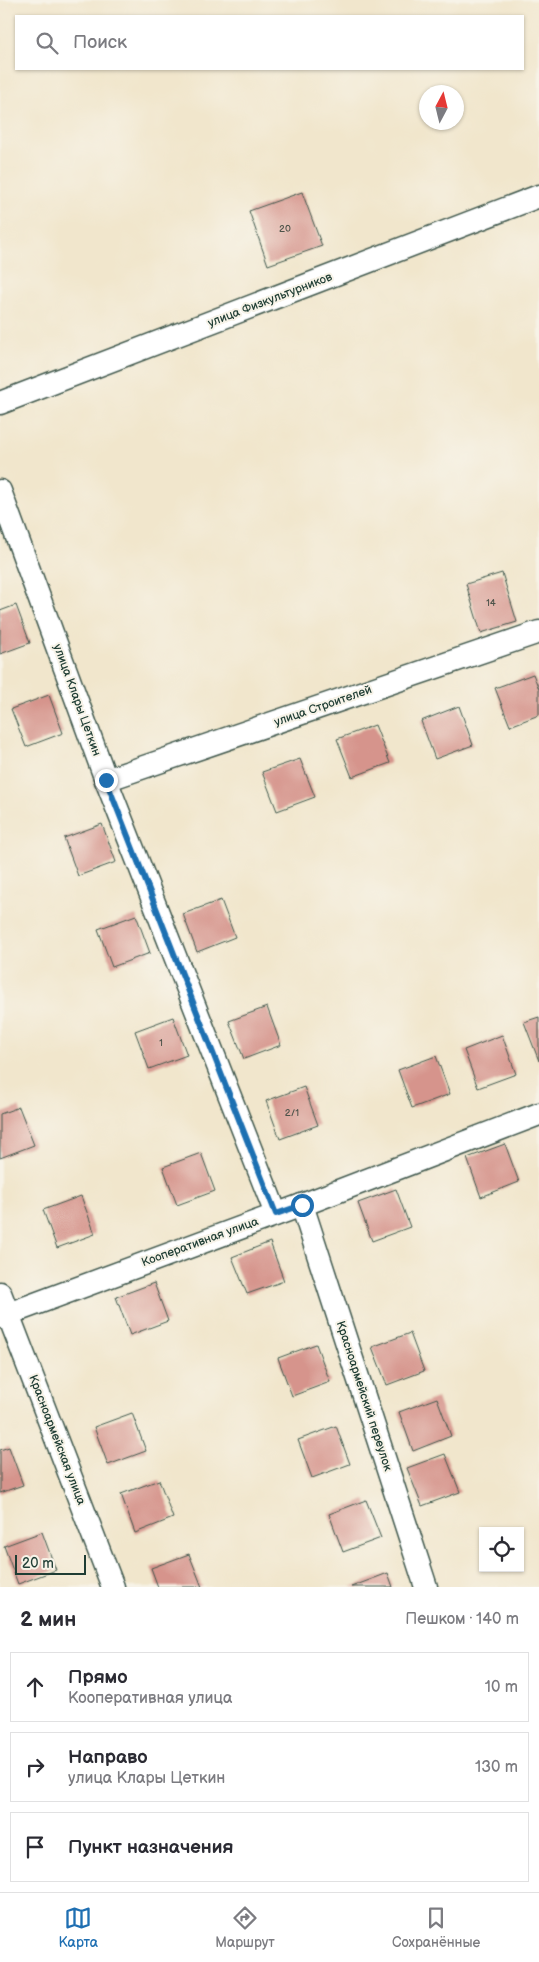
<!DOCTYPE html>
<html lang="ru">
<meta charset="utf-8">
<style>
:root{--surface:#fff;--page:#f7f7f7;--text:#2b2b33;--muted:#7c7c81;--line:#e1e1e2;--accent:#1f6fb2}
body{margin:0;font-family:"Balsamiq Sans",sans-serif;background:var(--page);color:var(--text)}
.controls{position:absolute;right:15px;bottom:15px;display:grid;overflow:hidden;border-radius:0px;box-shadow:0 1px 4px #0004}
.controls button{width:45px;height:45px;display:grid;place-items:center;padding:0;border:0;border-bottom:1px solid var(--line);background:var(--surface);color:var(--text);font:25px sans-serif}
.compass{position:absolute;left:419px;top:85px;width:45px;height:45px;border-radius:50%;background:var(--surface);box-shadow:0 1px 4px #0004;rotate:7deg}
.scale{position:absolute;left:15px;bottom:12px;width:71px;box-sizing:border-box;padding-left:5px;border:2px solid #1f3d34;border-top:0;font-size:14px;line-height:18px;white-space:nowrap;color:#1f3d34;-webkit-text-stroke:4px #f7f3e8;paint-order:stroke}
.stop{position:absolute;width:15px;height:15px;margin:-11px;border:4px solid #1f6fb2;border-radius:50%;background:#fff}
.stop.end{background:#1f6fb2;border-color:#fff;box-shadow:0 1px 5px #0008}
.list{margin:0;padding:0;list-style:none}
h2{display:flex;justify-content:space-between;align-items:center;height:65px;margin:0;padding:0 20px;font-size:21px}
h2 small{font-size:16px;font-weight:400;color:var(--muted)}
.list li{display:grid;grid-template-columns:32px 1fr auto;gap:15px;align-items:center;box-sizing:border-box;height:70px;margin:0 10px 10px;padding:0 10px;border:1px solid var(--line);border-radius:0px}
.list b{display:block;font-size:19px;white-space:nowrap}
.list p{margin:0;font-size:16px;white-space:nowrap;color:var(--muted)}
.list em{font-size:16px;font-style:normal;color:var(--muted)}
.icon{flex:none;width:28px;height:28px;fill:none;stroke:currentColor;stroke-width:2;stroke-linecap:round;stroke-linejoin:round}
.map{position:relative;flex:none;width:539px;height:1587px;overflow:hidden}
.search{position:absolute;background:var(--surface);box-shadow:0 1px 4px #0004;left:15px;right:15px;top:15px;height:55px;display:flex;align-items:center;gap:12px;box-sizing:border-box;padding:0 18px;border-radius:0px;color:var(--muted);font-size:19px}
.sheet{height:305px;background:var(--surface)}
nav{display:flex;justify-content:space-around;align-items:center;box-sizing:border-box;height:70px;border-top:1px solid var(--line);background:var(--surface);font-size:14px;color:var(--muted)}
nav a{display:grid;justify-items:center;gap:2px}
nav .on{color:var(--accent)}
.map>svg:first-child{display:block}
.building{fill:#d6948c}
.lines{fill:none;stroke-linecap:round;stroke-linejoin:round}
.street-casing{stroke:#3e564b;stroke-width:25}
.street{stroke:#fff;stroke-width:22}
.route{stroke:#1f6fb2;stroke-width:6}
.labels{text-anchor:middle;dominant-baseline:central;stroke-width:4;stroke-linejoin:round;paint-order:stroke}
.number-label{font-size:10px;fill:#4d534a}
.street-label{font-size:12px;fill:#1f3d34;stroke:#f7f3e8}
</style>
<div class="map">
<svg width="539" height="1587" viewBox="0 0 539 1587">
<rect width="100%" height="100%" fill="#f7f3e8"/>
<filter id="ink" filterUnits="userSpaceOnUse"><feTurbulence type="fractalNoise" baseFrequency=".02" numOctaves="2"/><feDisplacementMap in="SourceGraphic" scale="10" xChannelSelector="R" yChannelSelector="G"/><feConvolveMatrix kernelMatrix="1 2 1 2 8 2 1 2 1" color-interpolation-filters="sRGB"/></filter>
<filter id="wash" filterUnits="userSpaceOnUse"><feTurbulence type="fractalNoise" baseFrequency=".0096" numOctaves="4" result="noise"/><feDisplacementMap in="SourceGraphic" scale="20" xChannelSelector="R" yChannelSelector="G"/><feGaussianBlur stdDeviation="1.12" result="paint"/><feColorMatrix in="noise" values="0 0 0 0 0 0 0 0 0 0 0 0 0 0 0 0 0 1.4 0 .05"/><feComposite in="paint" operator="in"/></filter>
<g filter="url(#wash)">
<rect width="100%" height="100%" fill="#f1e6cc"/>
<g id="blocks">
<g class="building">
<path d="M302 192 322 246 268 265 249 211Z"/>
<path d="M502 573 517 622 481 633 466 584Z"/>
<path d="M16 605 30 643 0 654V611Z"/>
<path d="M533 674 539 689V715L510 726 495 688Z"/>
<path d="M49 695 63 733 26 747 11 709Z"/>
<path d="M459 706 473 745 435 759 421 721Z"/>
<path d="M375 725 390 763 352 777 337 739Z"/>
<path d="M300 759 315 797 277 811 262 772Z"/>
<path d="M102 824 116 862 78 876 64 838Z"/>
<path d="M221 900 235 937 197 952 183 914Z"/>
<path d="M136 915 150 953 112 967 98 929Z"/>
<path d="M267 1007 281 1045 244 1059 229 1021Z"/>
<path d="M173 1017 187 1055 149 1069 135 1031Z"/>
<path d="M539 1017V1061L524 1022Z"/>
<path d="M502 1035 516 1074 478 1088 464 1050Z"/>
<path d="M436 1056 450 1094 412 1108 398 1070Z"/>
<path d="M304 1087 318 1125 280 1139 266 1101Z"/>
<path d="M19 1107 34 1145 0 1158V1114Z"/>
<path d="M505 1144 519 1182 481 1197 467 1158Z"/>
<path d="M201 1153 215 1191 177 1205 163 1167Z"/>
<path d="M396 1189 410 1227 372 1241 358 1203Z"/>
<path d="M81 1196 95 1234 57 1248 43 1210Z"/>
<path d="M270 1242 284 1281 247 1294 232 1257Z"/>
<path d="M154 1283 168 1321 130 1335 116 1297Z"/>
<path d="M410 1333 424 1371 387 1385 372 1347Z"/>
<path d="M316 1344 330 1382 292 1396 278 1358Z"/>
<path d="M437 1398 451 1436 413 1451 399 1412Z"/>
<path d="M132 1413 146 1451 108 1465 94 1427Z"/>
<path d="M336 1426 350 1464 312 1478 298 1440Z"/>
<path d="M9 1447 23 1485 0 1493V1450Z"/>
<path d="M445 1454 460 1492 422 1506 407 1468Z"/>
<path d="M159 1480 173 1518 135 1533 121 1494Z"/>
<path d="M366 1500 381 1538 343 1552 329 1514Z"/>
<path d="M42 1532 56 1570 18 1584 4 1546Z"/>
<path d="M189 1554 202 1587H158L151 1568Z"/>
<path d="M388 1573 393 1587H351Z"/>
</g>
</g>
</g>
<g filter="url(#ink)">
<use href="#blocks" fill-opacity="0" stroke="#3e564b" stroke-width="1"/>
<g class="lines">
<g class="street-casing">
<g id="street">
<path d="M0 403 539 196"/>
<path d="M0 491 106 780 276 1214"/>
<path d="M106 780 539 632"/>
<path d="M302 1205 426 1587"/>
<path d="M0 1293 113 1587"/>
<path d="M0 1317 302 1205 539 1114"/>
</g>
</g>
<use href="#street" class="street"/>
</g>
</g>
<g class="lines" filter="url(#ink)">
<path class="route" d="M106 780 276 1214 302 1205"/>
</g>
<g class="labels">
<g class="number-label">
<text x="285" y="229">20</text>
<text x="491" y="603">14</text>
<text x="161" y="1043">1</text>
<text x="292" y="1113">2/1</text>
</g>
<g class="street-label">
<text transform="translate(270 300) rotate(-21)">улица Физкультурников</text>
<text transform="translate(77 700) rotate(70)">улица Клары Цеткин</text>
<text transform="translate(323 706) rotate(-19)">улица Строителей</text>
<text transform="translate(200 1242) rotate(-20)">Кооперативная улица</text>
<text transform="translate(364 1396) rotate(72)">Красноармейский переулок</text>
<text transform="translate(57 1440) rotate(69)">Красноармейская улица</text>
</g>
</g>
</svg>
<div class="controls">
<button><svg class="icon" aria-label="locate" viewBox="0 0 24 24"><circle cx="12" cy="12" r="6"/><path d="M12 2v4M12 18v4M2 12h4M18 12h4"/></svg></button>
</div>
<svg class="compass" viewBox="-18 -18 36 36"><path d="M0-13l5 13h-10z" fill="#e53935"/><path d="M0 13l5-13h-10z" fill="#7c7c81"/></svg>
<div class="scale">20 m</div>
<div class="stop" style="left:302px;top:1205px"></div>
<div class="stop end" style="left:106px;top:780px"></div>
<div class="search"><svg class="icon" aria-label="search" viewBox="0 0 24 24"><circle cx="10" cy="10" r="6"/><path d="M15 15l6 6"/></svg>Поиск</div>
</div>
<section class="sheet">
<h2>2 мин<small>Пешком · 140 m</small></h2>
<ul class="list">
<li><svg class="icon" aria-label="ahead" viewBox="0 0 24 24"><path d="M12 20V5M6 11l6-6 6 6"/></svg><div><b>Прямо</b><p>Кооперативная улица</p></div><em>10 m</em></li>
<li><svg class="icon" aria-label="right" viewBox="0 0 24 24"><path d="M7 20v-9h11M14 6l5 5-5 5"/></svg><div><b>Направо</b><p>улица Клары Цеткин</p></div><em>130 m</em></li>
<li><svg class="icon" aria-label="arrive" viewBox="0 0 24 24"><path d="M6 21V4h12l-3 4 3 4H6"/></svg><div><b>Пункт назначения</b></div></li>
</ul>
</section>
<nav>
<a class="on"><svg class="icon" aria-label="map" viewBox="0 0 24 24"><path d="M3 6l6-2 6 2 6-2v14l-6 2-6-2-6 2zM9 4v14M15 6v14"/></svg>Карта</a>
<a><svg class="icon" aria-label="directions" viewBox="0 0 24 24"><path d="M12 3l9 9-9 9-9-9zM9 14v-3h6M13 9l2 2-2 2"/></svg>Маршрут</a>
<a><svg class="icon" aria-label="saved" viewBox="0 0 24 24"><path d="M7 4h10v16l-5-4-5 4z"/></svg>Сохранённые</a>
</nav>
